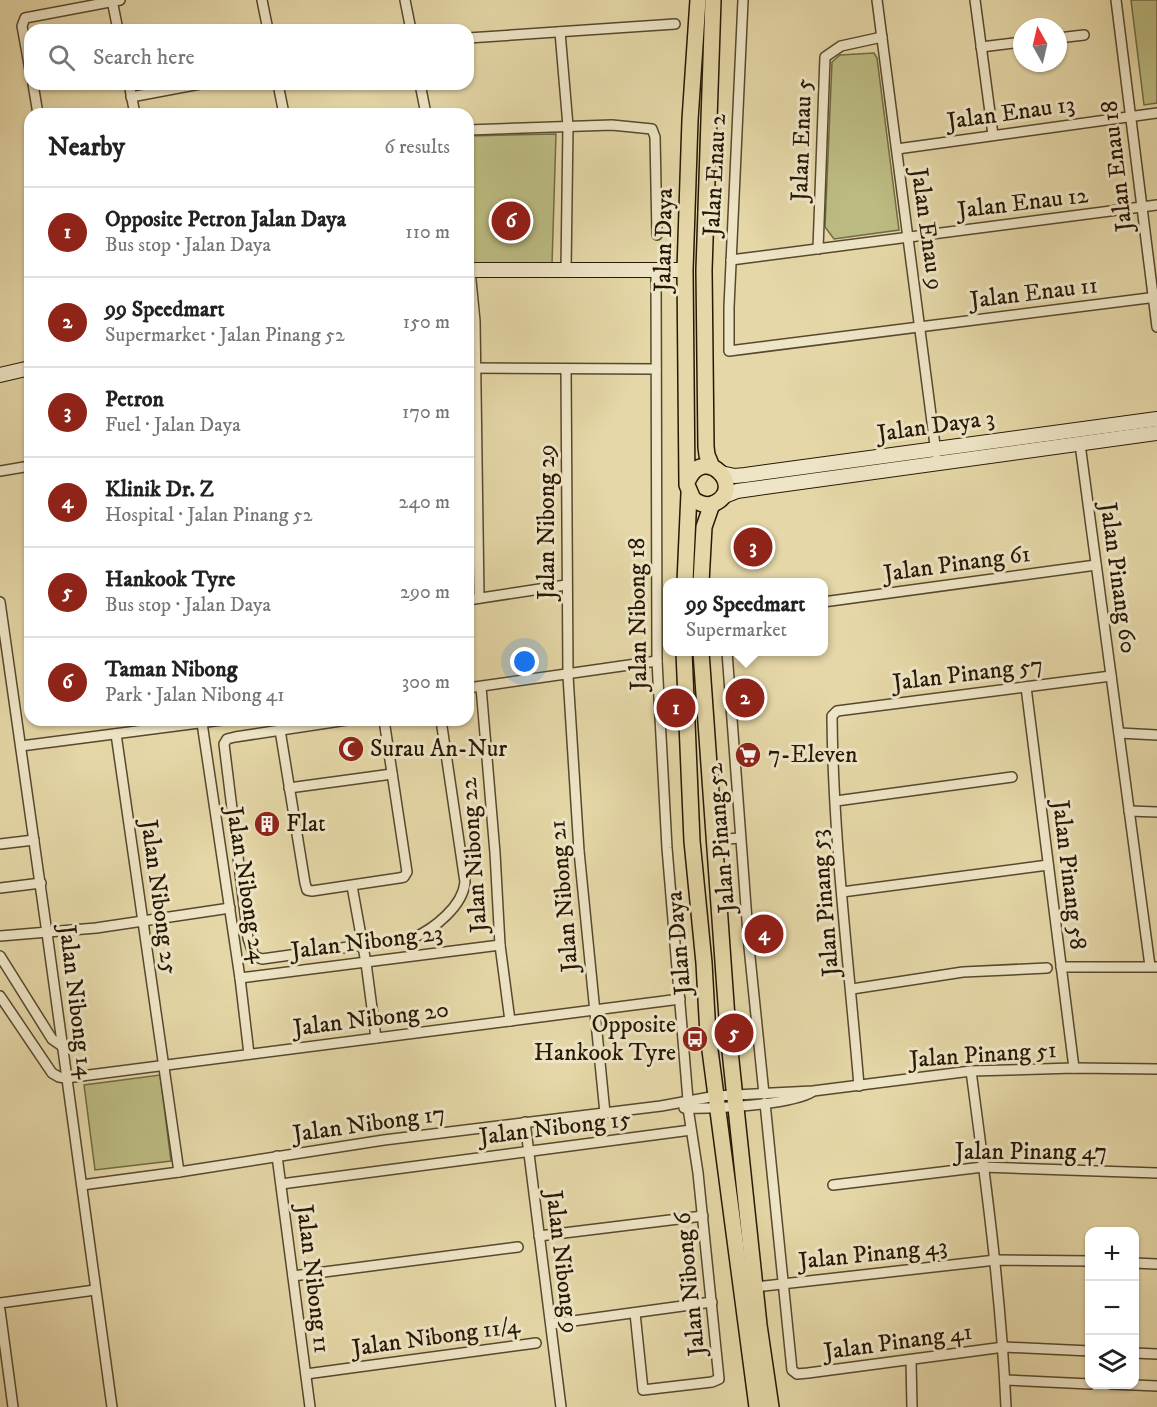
<!DOCTYPE html>
<meta charset="utf-8">
<style>
:root{--surface:#fff;--page:#f2f2f2;--text:#222;--muted:#767676;--line:#e0e0e0;--accent:#8f2418}
body{margin:0;font-family:"IM FELL DW Pica",serif;background:var(--page);color:var(--text)}
.controls{position:absolute;right:18px;bottom:18px;display:grid;overflow:hidden;border-radius:12px;box-shadow:0 2px 4px #0004}
.controls button{width:54px;height:54px;display:grid;place-items:center;padding:0;border:0;border-bottom:2px solid var(--line);background:var(--surface);color:var(--text);font:30px sans-serif}
.compass{position:absolute;left:1013px;top:18px;width:54px;height:54px;border-radius:50%;background:var(--surface);box-shadow:0 2px 4px #0004;rotate:352deg}
.you{position:absolute;left:525px;top:662px;width:21px;height:21px;margin:-15px;border:4px solid #fff;border-radius:50%;background:#1a73e8;box-shadow:0 0 0 9px #1a73e833}
.badge{display:grid;place-items:center;width:39px;height:39px;border-radius:50%;background:var(--accent);color:#fff;font-size:20px;font-weight:700}
.pin{position:absolute;translate:-50% -50%;border:3px solid #fff;box-shadow:0 2px 6px #0006}
.popup{position:absolute;left:663px;top:578px;width:165px;height:78px;box-sizing:border-box;display:grid;place-content:center;border-radius:12px;background:var(--surface);filter:drop-shadow(0 2px 4px #0005);font-size:20px;white-space:nowrap;color:var(--muted)}
.popup b{font-size:22px;color:var(--text)}
.popup::after{content:'';position:absolute;left:50%;top:100%;margin-left:-12px;border:12px solid transparent;border-top-color:var(--surface)}
.list{margin:0;padding:0;list-style:none}
h2{display:flex;justify-content:space-between;align-items:center;height:78px;margin:0;padding:0 24px;font-size:26px}
h2 small{font-size:20px;font-weight:400;color:var(--muted)}
.list li{display:grid;grid-template-columns:39px 1fr auto;gap:18px;align-items:center;box-sizing:border-box;height:90px;padding:0 24px;border-top:2px solid var(--line)}
.list b{display:block;font-size:22px;white-space:nowrap}
.list p{margin:0;font-size:20px;white-space:nowrap;color:var(--muted)}
.list em{font-size:20px;font-style:normal;color:var(--muted)}
.icon{flex:none;width:33px;height:33px;fill:none;stroke:currentColor;stroke-width:2;stroke-linecap:round;stroke-linejoin:round}
.map{position:relative;flex:none;width:1157px;height:1407px;overflow:hidden}
.search{position:absolute;background:var(--surface);box-shadow:0 2px 4px #0004;left:24px;top:24px;width:450px;height:66px;display:flex;align-items:center;gap:15px;box-sizing:border-box;padding:0 21px;border-radius:18px;color:var(--muted);font-size:22px}
.panel{position:absolute;background:var(--surface);box-shadow:0 2px 4px #0004;left:24px;top:108px;width:450px;height:618px;border-radius:18px}
.map>svg:first-child{display:block}
.green{fill:#bcbc82;stroke:#716a44;stroke-width:1.5}
.lines{fill:none;stroke-linecap:round;stroke-linejoin:round}
.street-casing{stroke:#56482e;stroke-width:12}
.secondary-casing{stroke:#261805;stroke-width:16}
.primary-casing{stroke:#261805;stroke-width:18}
.street{stroke:#eee5c6;stroke-width:9}
.secondary{stroke:#eee5c6;stroke-width:14}
.primary{stroke:#e5d7a7;stroke-width:15}
.labels{text-anchor:middle;dominant-baseline:central;stroke-width:6;stroke-linejoin:round;paint-order:stroke}
.street-label{font-size:24px;fill:#261805;stroke:#eee5c6}
.poi-label{font-size:24px;fill:#261805;stroke:#eee5c6;text-anchor:start}
</style>
<div class="map">
<svg width="1157" height="1407" viewBox="0 0 1157 1407">
<rect width="100%" height="100%" fill="#e5d7a7"/>
<filter id="stains"><feTurbulence type="fractalNoise" baseFrequency=".00333" numOctaves="4"/><feColorMatrix values="0 0 0 0 .2 0 0 0 0 .09 0 0 0 0 .02 0 0 0 .5 -.17"/></filter>
<radialGradient id="worn" r=".72"><stop offset=".6" stop-color="#630" stop-opacity="0"/><stop offset="1" stop-color="#630" stop-opacity=".3"/></radialGradient>
<g class="green">
<path d="M1131 0H1157V103L1144 105Z"/>
<path d="M874 53 877 58 899 230 834 239 825 227 832 62 840 55Z"/>
<path d="M556 134 552 265 468 266V136Z"/>
<path d="M160 1075 171 1161 95 1170 84 1085Z"/>
</g>
<g class="lines">
<g class="street-casing">
<g id="street">
<path d="M112 0 118 30"/>
<path d="M262 0 268 30"/>
<path d="M405 0 411 30"/>
<path d="M743 0 729 307V351L1157 297"/>
<path d="M877 0 936 453"/>
<path d="M975 0 993 135"/>
<path d="M1116 0 1157 327"/>
<path d="M560 32 568 126 566 270"/>
<path d="M468 38 675 24"/>
<path d="M1058 38 1084 35"/>
<path d="M981 47 1022 42"/>
<path d="M30 70 22 26 25 18 120 0"/>
<path d="M33 84 38 114"/>
<path d="M129 84 135 114"/>
<path d="M278 84 284 114"/>
<path d="M420 84 426 114"/>
<path d="M131 97 200 84"/>
<path d="M468 130 612 125 652 129 655 137 657 235"/>
<path d="M897 149 1157 113"/>
<path d="M818 249 825 57 841 46 882 37"/>
<path d="M731 260 1157 205"/>
<path d="M470 270 475 321 479 598"/>
<path d="M656 271 657 661 667 848 688 1100"/>
<path d="M468 368 656 369"/>
<path d="M566 369 568 676 579 851 605 1113"/>
<path d="M1080 444 1150 966"/>
<path d="M0 471 30 466"/>
<path d="M468 600 566 585"/>
<path d="M0 602 47 933 112 1407"/>
<path d="M823 602 1096 565"/>
<path d="M727 652 749 947 764 1094"/>
<path d="M481 687 495 853 500 945 510 1021"/>
<path d="M1026 687 1074 1068"/>
<path d="M468 688 657 661"/>
<path d="M347 720 235 737 227 739 224 744 248 938 254 956 262 959 413 938C434 929 463 906 465 882L441 720"/>
<path d="M202 723 240 978 249 1054"/>
<path d="M280 730 305 883 307 890 312 891 399 878 404 877 407 872 384 720"/>
<path d="M1119 733 1157 735"/>
<path d="M116 734 179 1172"/>
<path d="M21 746 222 720"/>
<path d="M289 788 392 774"/>
<path d="M836 801 1012 777"/>
<path d="M1129 811 1157 812"/>
<path d="M714 840 740 838"/>
<path d="M0 844 34 840"/>
<path d="M352 886 366 963 376 1038"/>
<path d="M0 888 41 883"/>
<path d="M842 892 1048 865"/>
<path d="M0 936 96 928 230 908"/>
<path d="M0 956 52 1039 62 1046"/>
<path d="M1061 967H1157"/>
<path d="M240 978 500 945"/>
<path d="M852 989 963 972 1047 968"/>
<path d="M0 996 52 1073 59 1077 66 1078 680 999"/>
<path d="M971 1071C986 1183 1001 1294 1006 1407"/>
<path d="M859 1086C849 963 833 840 832 716L837 711 1111 676"/>
<path d="M765 1103 792 1370 797 1374 808 1373 1004 1347 1090 1351"/>
<path d="M684 1108C711 1109 791 1105 812 1092"/>
<path d="M525 1122 561 1407"/>
<path d="M277 1156 310 1407"/>
<path d="M281 1184 691 1130"/>
<path d="M82 1185 179 1172 384 1140 661 1106 716 1096 813 1091 971 1071 1074 1068 1157 1069"/>
<path d="M833 1185 983 1167 1157 1173"/>
<path d="M539 1236 703 1216"/>
<path d="M1134 1263 1157 1264"/>
<path d="M293 1276 518 1247"/>
<path d="M755 1287 996 1260 1090 1261"/>
<path d="M0 1303 95 1290"/>
<path d="M0 1310 13 1407"/>
<path d="M635 1313 643 1390 712 1382 719 1379 698 1173 688 1108"/>
<path d="M551 1324 712 1302"/>
<path d="M1134 1353 1157 1354"/>
<path d="M911 1360 912 1407"/>
<path d="M306 1374 536 1343"/>
<path d="M1005 1380 1090 1384"/>
<path d="M1111 1384 1157 1386"/>
</g>
</g>
<g class="secondary-casing">
<g id="secondary">
<path d="M468 270H685"/>
<path d="M0 375 30 368"/>
<path d="M721 473 735 476 745 475 1157 419"/>
<path d="M722 497 737 491 1157 433"/>
</g>
</g>
<g class="primary-casing">
<g id="primary">
<path d="M712 467 707 455 706 447 704 270 713 0"/>
<path d="M688 480C705 444 746 487 715 503 707 507 700 504 693 499L687 485 685 270 690 120 698 0"/>
<path d="M685 582 689 493"/>
<path d="M701 582 704 527 712 504"/>
<path d="M684 652 692 841 704 963 708 1035 757 1407"/>
<path d="M701 652 728 1032 759 1325 771 1407"/>
</g>
</g>
<use href="#street" class="street"/>
<use href="#secondary" class="secondary"/>
<use href="#primary" class="primary"/>
</g>
<defs>
<g id="mosque-disc" transform="scale(1.35)"><circle r="9.5" fill="#8f2418" stroke="#eee5c6"/><path d="M3.5-4.9A6 6 0 1 0 3.5 4.9A5 5 0 1 1 3.5-4.9Z" fill="#fff"/></g>
<g id="supermarket-disc" transform="scale(1.35)"><circle r="9.5" fill="#8f2418" stroke="#eee5c6"/><path d="M-6-5.5h2.5l.6 2H6L4.5 2H-2.5L-4.4-4H-6ZM-1.5 3.2a1.3 1.3 0 1 0 .1 0ZM3 3.2a1.3 1.3 0 1 0 .1 0Z" fill="#fff"/></g>
<g id="building-disc" transform="scale(1.35)"><circle r="9.5" fill="#8f2418" stroke="#eee5c6"/><path d="M-4-6H4V6H1V3H-1V6H-4ZM-2.5-4.3h1.7v1.8h-1.7ZM.8-4.3h1.7v1.8H.8ZM-2.5-1h1.7V.8h-1.7ZM.8-1h1.7V.8H.8Z" fill="#fff"/></g>
<g id="bus-disc" transform="scale(1.35)"><circle r="9.5" fill="#8f2418" stroke="#eee5c6"/><path d="M-5-6H5V4H4V6H2V4H-2V6H-4V4H-5ZM-3.5-4V0h7V-4ZM-3.5 1.2v1.5H-2V1.2ZM2 1.2v1.5H3.5V1.2Z" fill="#fff"/></g>
</defs>
<g fill-rule="evenodd">
<use href="#mosque-disc" x="351" y="749"/>
<use href="#supermarket-disc" x="748" y="755"/>
<use href="#building-disc" x="267" y="824"/>
<use href="#bus-disc" x="695" y="1039"/>
</g>
<g class="labels">
<g class="street-label">
<text transform="translate(1011 113) rotate(-8)">Jalan Enau 13</text>
<text transform="translate(802 140) rotate(-88)">Jalan Enau 5</text>
<text transform="translate(1117 166) rotate(-97)">Jalan Enau 18</text>
<text transform="translate(715 175) rotate(-87)">Jalan Enau 2</text>
<text transform="translate(1023 203) rotate(-7)">Jalan Enau 12</text>
<text transform="translate(927 229) rotate(82)">Jalan Enau 9</text>
<text transform="translate(664 240) rotate(-89)">Jalan Daya</text>
<text transform="translate(1034 293) rotate(-7)">Jalan Enau 11</text>
<text transform="translate(936 426) rotate(-8)">Jalan Daya 3</text>
<text transform="translate(547 522) rotate(-90)">Jalan Nibong 29</text>
<text transform="translate(957 564) rotate(-8)">Jalan Pinang 61</text>
<text transform="translate(1118 578) rotate(82)">Jalan Pinang 60</text>
<text transform="translate(638 614) rotate(-91)">Jalan Nibong 18</text>
<text transform="translate(968 674) rotate(-7)">Jalan Pinang 57</text>
<text transform="translate(721 838) rotate(-95)">Jalan Pinang 52</text>
<text transform="translate(474 855) rotate(-94)">Jalan Nibong 22</text>
<text transform="translate(1069 875) rotate(83)">Jalan Pinang 58</text>
<text transform="translate(246 885) rotate(81)">Jalan Nibong 24</text>
<text transform="translate(564 896) rotate(-95)">Jalan Nibong 21</text>
<text transform="translate(159 897) rotate(82)">Jalan Nibong 25</text>
<text transform="translate(825 903) rotate(-95)">Jalan Pinang 53</text>
<text transform="translate(367 942) rotate(-7)">Jalan Nibong 23</text>
<text transform="translate(679 943) rotate(-95)">Jalan Daya</text>
<text transform="translate(76 1002) rotate(83)">Jalan Nibong 14</text>
<text transform="translate(371 1019) rotate(-7)">Jalan Nibong 20</text>
<text transform="translate(983 1055) rotate(-4)">Jalan Pinang 51</text>
<text transform="translate(369 1124) rotate(-8)">Jalan Nibong 17</text>
<text transform="translate(555 1128) rotate(-7)">Jalan Nibong 15</text>
<text x="1031" y="1152">Jalan Pinang 47</text>
<text transform="translate(873 1254) rotate(-6)">Jalan Pinang 43</text>
<text transform="translate(562 1262) rotate(83)">Jalan Nibong 9</text>
<text transform="translate(313 1279) rotate(83)">Jalan Nibong 11</text>
<text transform="translate(690 1284) rotate(-96)">Jalan Nibong 6</text>
<text transform="translate(436 1337) rotate(-8)">Jalan Nibong 11/4</text>
<text transform="translate(898 1342) rotate(-8)">Jalan Pinang 41</text>
</g>
<g class="poi-label">
<text x="370" y="749">Surau An-Nur</text>
<text x="768" y="755">7-Eleven</text>
<text x="286" y="824">Flat</text>
<text x="676" y="1025" text-anchor="end">Opposite<tspan x="676" dy="28">Hankook Tyre</tspan></text>
</g>
</g>
<rect width="100%" height="100%" filter="url(#stains)"/>
<rect width="100%" height="100%" fill="url(#worn)"/>
</svg>
<div class="controls">
<button>+</button>
<button>−</button>
<button><svg class="icon" aria-label="layers" viewBox="0 0 24 24"><path d="M12 4l9 5-9 5-9-5zM3 14l9 5 9-5"/></svg></button>
</div>
<svg class="compass" viewBox="-18 -18 36 36"><path d="M0-13l5 13h-10z" fill="#e53935"/><path d="M0 13l5-13h-10z" fill="#767676"/></svg>
<div class="you"></div>
<div class="pin badge" style="left:676px;top:708px">1</div>
<div class="pin badge" style="left:745px;top:698px">2</div>
<div class="popup"><b>99 Speedmart</b>Supermarket</div>
<div class="pin badge" style="left:753px;top:547px">3</div>
<div class="pin badge" style="left:764px;top:934px">4</div>
<div class="pin badge" style="left:734px;top:1033px">5</div>
<div class="pin badge" style="left:511px;top:221px">6</div>
<div class="search"><svg class="icon" aria-label="search" viewBox="0 0 24 24"><circle cx="10" cy="10" r="6"/><path d="M15 15l6 6"/></svg>Search here</div>
<section class="panel">
<h2>Nearby<small>6 results</small></h2>
<ul class="list">
<li><span class="badge">1</span><div><b>Opposite Petron Jalan Daya</b><p>Bus stop · Jalan Daya</p></div><em>110 m</em></li>
<li><span class="badge">2</span><div><b>99 Speedmart</b><p>Supermarket · Jalan Pinang 52</p></div><em>150 m</em></li>
<li><span class="badge">3</span><div><b>Petron</b><p>Fuel · Jalan Daya</p></div><em>170 m</em></li>
<li><span class="badge">4</span><div><b>Klinik Dr. Z</b><p>Hospital · Jalan Pinang 52</p></div><em>240 m</em></li>
<li><span class="badge">5</span><div><b>Hankook Tyre</b><p>Bus stop · Jalan Daya</p></div><em>290 m</em></li>
<li><span class="badge">6</span><div><b>Taman Nibong</b><p>Park · Jalan Nibong 41</p></div><em>300 m</em></li>
</ul>
</section>
</div>
